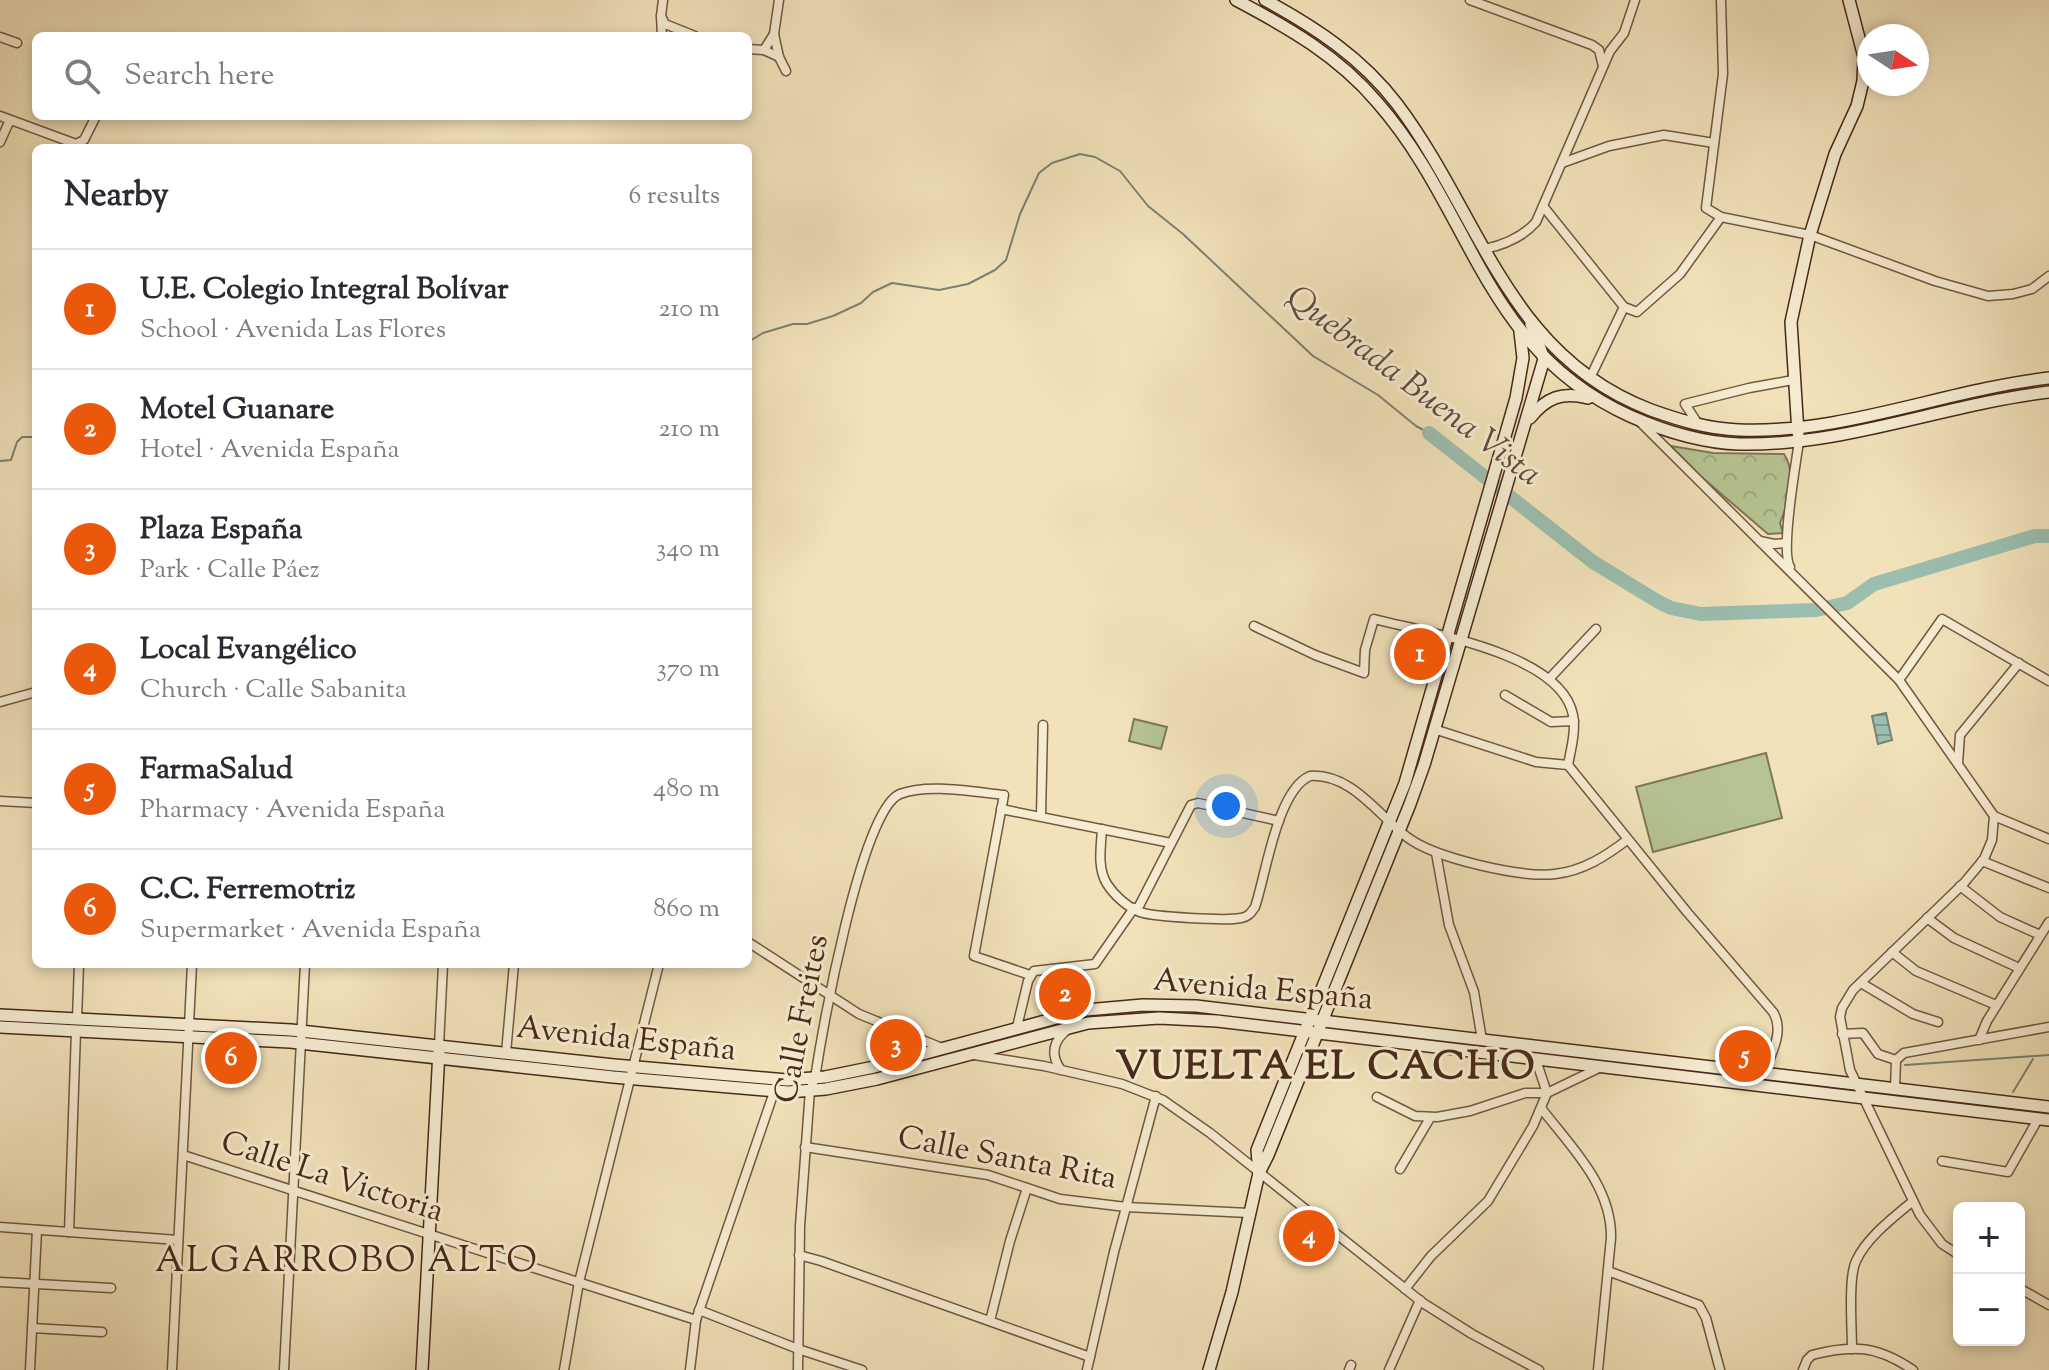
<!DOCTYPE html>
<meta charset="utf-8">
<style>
:root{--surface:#fff;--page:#f7f7f7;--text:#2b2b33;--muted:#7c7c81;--line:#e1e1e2;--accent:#ea580c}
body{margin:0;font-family:"Sorts Mill Goudy",serif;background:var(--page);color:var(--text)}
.controls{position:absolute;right:24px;bottom:24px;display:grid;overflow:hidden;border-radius:12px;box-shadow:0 4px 12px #0003}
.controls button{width:72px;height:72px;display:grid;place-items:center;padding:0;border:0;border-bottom:2px solid var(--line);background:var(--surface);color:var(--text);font:40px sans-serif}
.compass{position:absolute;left:1857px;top:24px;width:72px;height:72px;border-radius:50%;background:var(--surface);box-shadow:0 4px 12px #0003;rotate:102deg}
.you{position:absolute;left:1226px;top:806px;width:28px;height:28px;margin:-20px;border:6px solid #fff;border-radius:50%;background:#1a73e8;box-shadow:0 0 0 12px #1a73e833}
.badge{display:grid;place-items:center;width:52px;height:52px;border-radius:50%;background:var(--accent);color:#fff;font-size:26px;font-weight:700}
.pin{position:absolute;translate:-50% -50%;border:4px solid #fff;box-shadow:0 2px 8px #0006}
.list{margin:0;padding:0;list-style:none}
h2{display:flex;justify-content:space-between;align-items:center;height:104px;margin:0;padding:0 32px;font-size:34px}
h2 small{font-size:26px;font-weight:400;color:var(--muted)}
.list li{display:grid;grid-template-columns:52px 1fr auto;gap:24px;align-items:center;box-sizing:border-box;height:120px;padding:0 32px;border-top:2px solid var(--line)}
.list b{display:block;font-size:30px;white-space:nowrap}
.list p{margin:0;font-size:26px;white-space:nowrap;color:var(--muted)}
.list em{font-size:26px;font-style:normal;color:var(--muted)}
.icon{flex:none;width:44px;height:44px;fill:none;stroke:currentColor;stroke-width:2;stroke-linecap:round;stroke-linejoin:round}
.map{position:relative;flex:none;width:2049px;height:1370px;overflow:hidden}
.search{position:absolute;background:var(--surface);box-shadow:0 4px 12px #0003;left:32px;top:32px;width:720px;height:88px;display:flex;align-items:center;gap:20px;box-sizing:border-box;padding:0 28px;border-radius:12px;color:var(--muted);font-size:30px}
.panel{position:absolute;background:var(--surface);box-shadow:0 4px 12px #0003;left:32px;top:144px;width:720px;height:824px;border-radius:12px}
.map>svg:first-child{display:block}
.grass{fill:url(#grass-dots);stroke:#807656;stroke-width:2}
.park{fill:url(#park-crowns);stroke:#807656;stroke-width:2}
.garden{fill:#b6c493;stroke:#807656;stroke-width:2}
.water{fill:url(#water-rules);stroke:#7a8273;stroke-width:2}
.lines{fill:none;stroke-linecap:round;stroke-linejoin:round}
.stream{stroke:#7a8273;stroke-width:2}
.river{stroke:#9bbeaf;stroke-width:14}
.street-casing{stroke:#735740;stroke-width:11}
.secondary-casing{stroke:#492918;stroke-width:14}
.street{stroke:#f6ecd2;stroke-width:8}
.secondary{stroke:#f6ecd2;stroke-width:11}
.labels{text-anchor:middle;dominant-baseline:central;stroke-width:6;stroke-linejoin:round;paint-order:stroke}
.street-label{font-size:32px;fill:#492918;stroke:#f6ecd2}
.water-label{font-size:34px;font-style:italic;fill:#5e4e3e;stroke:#f6ecd2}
.quarter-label{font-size:36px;letter-spacing:2px;fill:#492918;stroke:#f6ecd2}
.district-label{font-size:40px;font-weight:bold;letter-spacing:2px;fill:#492918;stroke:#f6ecd2}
</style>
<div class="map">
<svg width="2049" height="1370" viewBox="0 0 2049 1370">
<defs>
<pattern id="grass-dots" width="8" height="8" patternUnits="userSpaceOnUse" patternTransform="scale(2)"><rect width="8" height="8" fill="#b6c493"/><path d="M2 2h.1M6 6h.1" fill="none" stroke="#9ea87e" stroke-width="1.8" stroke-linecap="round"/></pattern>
<pattern id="park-crowns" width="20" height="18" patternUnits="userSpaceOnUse" patternTransform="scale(2)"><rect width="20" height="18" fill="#b6c493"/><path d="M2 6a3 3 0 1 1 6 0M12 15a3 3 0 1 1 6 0" fill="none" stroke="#9ea87e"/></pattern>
<pattern id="water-rules" width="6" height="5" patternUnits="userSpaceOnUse" patternTransform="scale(2)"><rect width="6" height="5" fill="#9bbeaf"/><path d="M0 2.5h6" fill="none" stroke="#809a8d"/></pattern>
</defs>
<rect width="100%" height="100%" fill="#f1e2ba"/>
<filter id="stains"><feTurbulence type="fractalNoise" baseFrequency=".0025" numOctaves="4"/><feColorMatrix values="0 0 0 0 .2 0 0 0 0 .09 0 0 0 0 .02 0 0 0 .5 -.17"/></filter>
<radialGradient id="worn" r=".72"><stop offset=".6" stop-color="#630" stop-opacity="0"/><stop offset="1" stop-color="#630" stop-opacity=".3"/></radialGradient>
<g class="grass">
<path d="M1125 1010H1196L1254 1018 1087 1019 876 1075 825 1083 1071 1017Z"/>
<path d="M1615 1061 1838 1086 1839 1089 1596 1062Z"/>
<path d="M1881 1092 2049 1111V1116L1880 1095Z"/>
</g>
<g class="park">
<path d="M1671 446 1713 453 1784 454C1797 473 1788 504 1780 523L1783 533 1768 534 1698 474Z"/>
<path d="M880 1032 909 1042 912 1050 880 1058Z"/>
</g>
<g class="garden">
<path d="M1134 719 1167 727 1161 749 1129 741Z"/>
<path d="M1766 753 1782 818 1653 852 1636 787Z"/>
</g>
<path class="water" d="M1886 713 1892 740 1878 744 1872 716Z"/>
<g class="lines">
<g class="stream">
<path d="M748 342 763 333 793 324H807L833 316 861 303 873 292 892 283 939 290 968 284 995 270 1006 260 1020 214 1039 173 1052 163 1080 154 1095 157 1120 171 1148 206 1183 234 1313 356 1378 395 1416 426 1429 433"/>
<path d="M0 461 11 460 17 442 22 437H36"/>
<path d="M1905 1065 2049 1055"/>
<path d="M2013 1092 2033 1059"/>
</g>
<path class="river" d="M1429 433 1593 562 1657 601 1671 608 1701 614 1816 610 1847 603 1874 584 2035 536H2049"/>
<g class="street-casing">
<g id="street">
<path d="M1470 0 1592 45 1599 50 1603 66"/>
<path d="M1721 0 1723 74 1706 208 1721 217 1810 235 1935 281 1988 296 2013 294 2032 289 2049 276"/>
<path d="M661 16 665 24 695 36"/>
<path d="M774 34 764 50 779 57 786 71"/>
<path d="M662 36 661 16 663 0"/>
<path d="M0 37 17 43"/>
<path d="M748 49 764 50"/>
<path d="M779 57 774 34 779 0"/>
<path d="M0 116 76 144 84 140 96 116"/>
<path d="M0 142 10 120"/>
<path d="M1562 163 1609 146 1664 135 1714 143"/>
<path d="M1543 206 1624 307"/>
<path d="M1485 249C1503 245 1523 237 1536 222L1610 51 1624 33 1635 0"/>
<path d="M1590 378 1624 307 1637 312 1680 274 1721 217"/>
<path d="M1640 422 1899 680 1994 816 1992 840 1984 859 1964 883 1853 990 1842 1008 1840 1017 1850 1070 1920 1215 1942 1244 1959 1255"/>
<path d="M1698 424 1685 404 1749 388 1793 380"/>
<path d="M1760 541 1774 544 1786 543"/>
<path d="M1790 567C1780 551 1796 464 1799 441"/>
<path d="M1254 626 1315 655 1364 673 1365 650 1374 619C1427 633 1561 653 1573 715 1576 731 1571 749 1568 765"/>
<path d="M1549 679 1596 629"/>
<path d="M1899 680 1942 619 2049 681"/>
<path d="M1505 695 1551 722 1574 721"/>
<path d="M0 702 36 692"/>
<path d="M1434 729 1536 762 1568 765 1687 912 1773 1012C1785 1031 1771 1054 1764 1073"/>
<path d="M1958 763 1960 735 2019 663"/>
<path d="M0 801 36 803"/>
<path d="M1001 809 1171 843"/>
<path d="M1041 816 1043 725"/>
<path d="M1994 816 2049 839"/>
<path d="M1102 829C1101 847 1097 868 1107 884 1114 895 1127 907 1140 912 1154 917 1226 921 1241 918 1248 917 1251 913 1255 907 1266 875 1277 790 1310 776 1351 773 1378 815 1407 837 1434 858 1521 878 1555 874 1583 871 1606 856 1627 840"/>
<path d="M1436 853 1449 925 1474 992 1482 1040"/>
<path d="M1982 861 2049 888"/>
<path d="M1960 886 2000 917 2040 935"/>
<path d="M1137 910 1191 805 1198 803 1279 821"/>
<path d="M1927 918 1954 938 2019 968"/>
<path d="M748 942 859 1014 942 1048"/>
<path d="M1892 952 1916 971 1996 1005"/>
<path d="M1861 983 1913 1014 1938 1022"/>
<path d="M77 1019 79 964"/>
<path d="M1017 1027 1028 981 1034 971 1095 964 1134 908"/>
<path d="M1842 1034 1863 1033 1878 1054 1896 1060 1895 1089"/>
<path d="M1979 1040 1987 1021 2049 922"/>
<path d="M439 1046 443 964"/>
<path d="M506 1053 514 964"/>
<path d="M974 1055 1044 1066 1122 1084 1163 1100 1210 1133 1423 1303 1472 1334 1539 1370"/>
<path d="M1896 1060 1904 1053 2049 1027"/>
<path d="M1061 1070C1050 1055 1053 1041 1067 1030"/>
<path d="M1377 1097 1415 1116 1437 1117 1470 1111 1525 1093H1547L1599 1068"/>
<path d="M1541 1108C1571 1147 1612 1186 1611 1238L1598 1370"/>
<path d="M805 1147 988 1175 1060 1199 1126 1207 1249 1213"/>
<path d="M183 1155 696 1320"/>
<path d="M1942 1161 2008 1172 2038 1119"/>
<path d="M1400 1169 1430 1118"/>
<path d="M0 1227 178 1240"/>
<path d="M69 1232 76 1031"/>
<path d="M799 1255 821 1261 1090 1357"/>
<path d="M1608 1271 1699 1305 1706 1318 1720 1370"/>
<path d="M0 1282 111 1288"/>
<path d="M2019 1288 2049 1305"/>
<path d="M1405 1289 1431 1256 1488 1201 1533 1126 1547 1093 1536 1060"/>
<path d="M699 1310 798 1349 862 1370"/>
<path d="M990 1321 1010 1241 1027 1188"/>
<path d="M32 1328 102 1332"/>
<path d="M1852 1349C1852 1328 1848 1278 1856 1261 1867 1237 1894 1217 1913 1201"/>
<path d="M30 1370 37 1230"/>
<path d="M172 1370 192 964"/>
<path d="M284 1370 305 964"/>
<path d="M564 1370 579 1282 659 964"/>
<path d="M690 1370 696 1320 774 1092"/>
<path d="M798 1370 800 1226 810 1090 815 1078C822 1033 861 809 900 794 928 783 974 792 1004 795L974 956 1030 975"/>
<path d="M1087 1370 1114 1252 1156 1096"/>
<path d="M1349 1370 1351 1365"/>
<path d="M1389 1370 1420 1300"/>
<path d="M1803 1370 1807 1360 1812 1355C1853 1344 1878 1346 1913 1370"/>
</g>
</g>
<g class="secondary-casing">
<g id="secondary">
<path d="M1236 0C1289 28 1338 56 1377 102 1473 211 1482 349 1630 416 1664 431 1702 443 1740 444 1846 446 1945 404 2049 392"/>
<path d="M1265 0C1315 27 1362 58 1397 104 1481 215 1507 356 1651 410 1679 420 1708 429 1739 430 1844 434 1945 390 2049 378"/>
<path d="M1530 418C1546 398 1562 391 1588 398"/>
<path d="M1798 433 1791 322 1810 235 1835 154 1857 106 1863 81 1864 57 1849 0"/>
<path d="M0 1015 291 1030 614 1065 787 1080 825 1077 874 1067 1086 1010 1143 1005 1196 1006 2049 1107"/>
<path d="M0 1027 290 1042 613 1077 788 1092 826 1089 877 1079 1088 1023 1159 1018 1217 1021 2049 1120"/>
<path d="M1259 1173 1257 1150 1405 783 1516 398 1523 358 1520 332"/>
<path d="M422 1370 439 1051"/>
<path d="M1209 1370 1232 1292 1259 1173 1268 1155 1410 804 1424 765 1544 359 1531 324"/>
</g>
</g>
<use href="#street" class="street"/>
<use href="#secondary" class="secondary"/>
</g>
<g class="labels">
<g class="street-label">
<text transform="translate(1263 991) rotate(5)">Avenida España</text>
<text transform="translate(803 1019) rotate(-79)">Calle Freites</text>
<text transform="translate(626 1040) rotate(6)">Avenida España</text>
<text transform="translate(1007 1159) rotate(11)">Calle Santa Rita</text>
<text transform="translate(332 1178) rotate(18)">Calle La Victoria</text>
</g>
<g class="water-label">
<text transform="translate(1413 387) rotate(37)">Quebrada Buena Vista</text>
</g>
<g class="quarter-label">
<text x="347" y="1262">ALGARROBO ALTO</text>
</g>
<g class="district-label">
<text x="1326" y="1068">VUELTA EL CACHO</text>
</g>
</g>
<rect width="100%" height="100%" filter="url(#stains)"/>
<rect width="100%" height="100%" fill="url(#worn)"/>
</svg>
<div class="controls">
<button>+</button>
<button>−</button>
</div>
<svg class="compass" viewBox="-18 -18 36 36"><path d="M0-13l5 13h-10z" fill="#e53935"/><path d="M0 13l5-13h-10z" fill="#7c7c81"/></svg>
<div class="you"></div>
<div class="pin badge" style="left:1420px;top:654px">1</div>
<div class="pin badge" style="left:1065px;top:994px">2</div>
<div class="pin badge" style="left:896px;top:1045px">3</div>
<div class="pin badge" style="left:1309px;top:1236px">4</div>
<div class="pin badge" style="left:1745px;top:1056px">5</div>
<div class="pin badge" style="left:231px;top:1058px">6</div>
<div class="search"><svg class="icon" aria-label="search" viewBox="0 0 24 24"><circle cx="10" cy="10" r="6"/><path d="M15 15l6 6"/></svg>Search here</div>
<section class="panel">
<h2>Nearby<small>6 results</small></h2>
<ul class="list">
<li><span class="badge">1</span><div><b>U.E. Colegio Integral Bolívar</b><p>School · Avenida Las Flores</p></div><em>210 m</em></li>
<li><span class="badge">2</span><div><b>Motel Guanare</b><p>Hotel · Avenida España</p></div><em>210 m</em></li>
<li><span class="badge">3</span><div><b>Plaza España</b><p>Park · Calle Páez</p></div><em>340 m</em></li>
<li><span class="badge">4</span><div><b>Local Evangélico</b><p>Church · Calle Sabanita</p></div><em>370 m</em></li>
<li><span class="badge">5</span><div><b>FarmaSalud</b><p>Pharmacy · Avenida España</p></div><em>480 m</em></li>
<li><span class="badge">6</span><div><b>C.C. Ferremotriz</b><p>Supermarket · Avenida España</p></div><em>860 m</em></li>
</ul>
</section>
</div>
